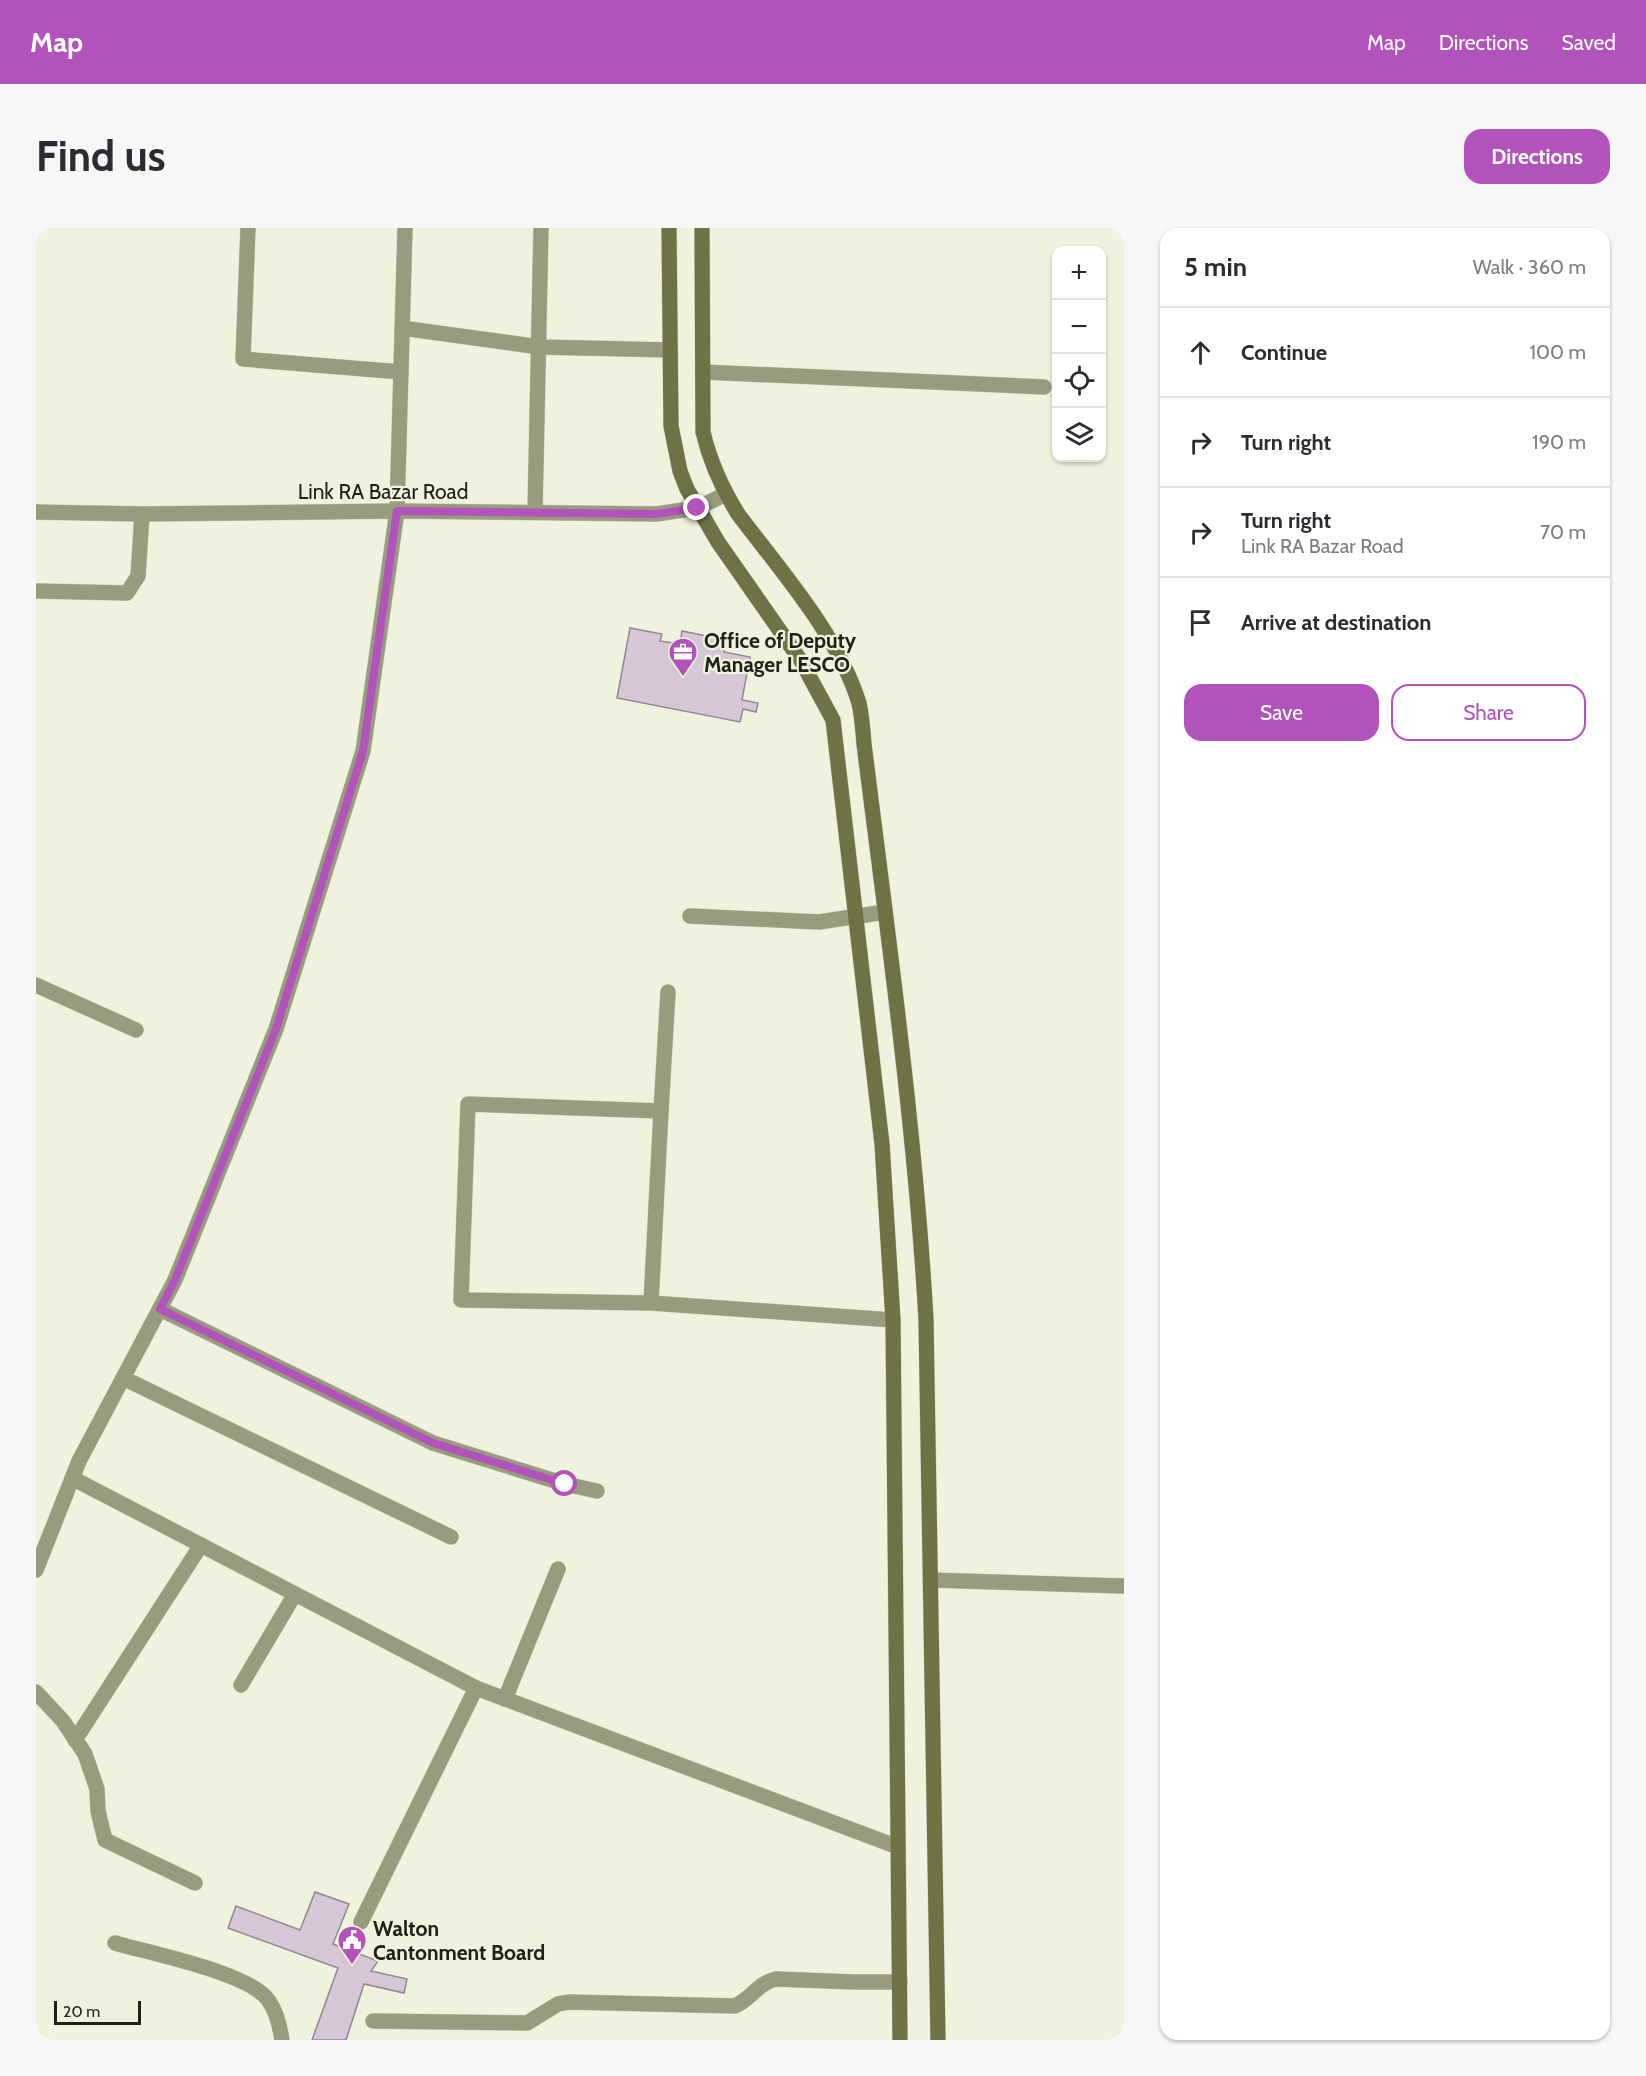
<!DOCTYPE html>
<meta charset="utf-8">
<style>
:root{--surface:#fff;--page:#f7f7f7;--text:#2b2b33;--muted:#7c7c81;--line:#e1e1e2;--accent:#b252bb}
body{margin:0;font-family:Cabin,sans-serif;background:var(--page);color:var(--text)}
.controls{position:absolute;right:18px;top:18px;display:grid;overflow:hidden;border-radius:12px;box-shadow:0 2px 4px #0004}
.controls button{width:54px;height:54px;display:grid;place-items:center;padding:0;border:0;border-bottom:2px solid var(--line);background:var(--surface);color:var(--text);font:30px sans-serif}
.scale{position:absolute;left:18px;bottom:15px;width:87px;box-sizing:border-box;padding-left:6px;border:3px solid #21211a;border-top:0;font-size:16px;line-height:21px;white-space:nowrap;color:#21211a;-webkit-text-stroke:4px #eff2dd;paint-order:stroke}
.stop{position:absolute;width:18px;height:18px;margin:-14px;border:4px solid #b252bb;border-radius:50%;background:#fff}
.stop.end{background:#b252bb;border-color:#fff;box-shadow:0 2px 6px #0008}
.list{margin:0;padding:0;list-style:none}
h2{display:flex;justify-content:space-between;align-items:center;height:78px;margin:0;padding:0 24px;font-size:26px}
h2 small{font-size:20px;font-weight:400;color:var(--muted)}
.list li{display:grid;grid-template-columns:39px 1fr auto;gap:18px;align-items:center;box-sizing:border-box;height:90px;padding:0 24px;border-top:2px solid var(--line)}
.list b{display:block;font-size:22px;white-space:nowrap}
.list p{margin:0;font-size:20px;white-space:nowrap;color:var(--muted)}
.list em{font-size:20px;font-style:normal;color:var(--muted)}
.actions{display:flex;gap:12px;padding:18px 24px}
.actions a{flex:1;padding:14px 0;border:2px solid var(--accent);border-radius:18px;text-align:center;font-size:21px;color:var(--accent)}
.actions .main{background:var(--accent);color:#fff}
.icon{flex:none;width:33px;height:33px;fill:none;stroke:currentColor;stroke-width:2;stroke-linecap:round;stroke-linejoin:round}
.map{position:relative;flex:none;width:1088px;height:1812px;overflow:hidden;border-radius:18px}
header{display:flex;align-items:center;gap:36px;box-sizing:border-box;height:84px;padding:0 30px;background:var(--accent);color:#fff}
header strong{font-size:28px}
nav{display:flex;gap:33px;margin-inline-start:auto;font-size:21px}
.intro{display:flex;align-items:center;justify-content:space-between;box-sizing:border-box;height:144px;padding:0 36px}
h1{margin:0;font-size:42px}
.button{padding:15px 27px;border-radius:18px;background:var(--accent);color:#fff;font-size:21px;font-weight:700}
main{display:flex;gap:36px;padding:0 36px}
aside{flex:1;background:var(--surface);border-radius:18px;box-shadow:0 2px 4px #0004}
.map>svg:first-child{display:block}
.building{fill:#d6c7d7;stroke:#938694;stroke-width:1.5}
.lines{fill:none;stroke-linecap:round;stroke-linejoin:round}
.lane-casing{stroke:#caccba;stroke-width:16}
.street-casing{stroke:#caccba;stroke-width:16}
.secondary-casing{stroke:#caccba;stroke-width:16}
.lane{stroke:#989b7d;stroke-width:15}
.street{stroke:#989b7d;stroke-width:15}
.secondary{stroke:#6e7245;stroke-width:15}
.route{stroke:#b252bb;stroke-width:8}
.labels{text-anchor:middle;dominant-baseline:central;stroke-width:4.5;stroke-linejoin:round;paint-order:stroke}
.street-label{font-size:21px;fill:#21211a;stroke:#eff2dd}
.poi-label{font-size:21px;font-weight:bold;fill:#21211a;stroke:#eff2dd;text-anchor:start}
</style>
<header>
<strong>Map</strong>
<nav><a>Map</a><a>Directions</a><a>Saved</a></nav>
</header>
<div class="intro"><h1>Find us</h1><a class="button">Directions</a></div>
<main>
<div class="map">
<svg width="1088" height="1812" viewBox="0 0 1088 1812">
<rect width="100%" height="100%" fill="#eff2dd"/>
<g class="building">
<path d="M594 400 626 406 624 413 644 416 646 403 690 412 688 424 714 429 706 472 722 475 720 484 707 481 704 494 581 470Z"/>
<path d="M279 1664 313 1676 297 1716 342 1733 335 1743 371 1751 368 1765 328 1756 310 1812H276L302 1740 192 1700 200 1678 264 1702Z"/>
</g>
<g class="lines">
<g class="lane-casing">
<g id="lane">
<path d="M79 1715C113 1725 215 1745 233 1773 241 1785 244 1798 246 1812"/>
<path d="M337 1793 491 1795 522 1776 533 1774 699 1778C715 1771 722 1755 740 1751L818 1754H864"/>
</g>
</g>
<g class="street-casing">
<g id="street">
<path d="M212 0 207 131 365 144"/>
<path d="M366 100 504 119 634 122"/>
<path d="M667 144 1008 159"/>
<path d="M0 284 106 286 361 283 620 286 661 280 690 266"/>
<path d="M499 284 505 0"/>
<path d="M0 363 91 365 102 348 106 286"/>
<path d="M654 688 783 694 849 684"/>
<path d="M0 757 100 802"/>
<path d="M625 883 632 764"/>
<path d="M615 1075 625 883 432 876 425 1072 615 1075 857 1092"/>
<path d="M124 1081 397 1215 529 1256 561 1263"/>
<path d="M87 1150 415 1309"/>
<path d="M36 1250 440 1460 862 1619"/>
<path d="M0 1342 43 1233 139 1052 240 801 327 523 361 283 369 0"/>
<path d="M895 1352 1088 1358"/>
<path d="M205 1457 259 1366"/>
<path d="M0 1464 27 1493 49 1526 61 1561 62 1583 69 1612 159 1655"/>
<path d="M469 1471 522 1341"/>
<path d="M39 1512 165 1317"/>
<path d="M325 1694 440 1460"/>
</g>
</g>
<g class="secondary-casing">
<g id="secondary">
<path d="M633 0 635 198 644 243 651 261 682 314 765 433 797 492 846 916 857 1092 864 1812"/>
<path d="M666 0 667 204C674 234 686 260 702 286 745 343 802 407 823 475 826 488 827 503 828 516 852 708 879 899 890 1091L902 1812"/>
</g>
</g>
<use href="#lane" class="lane"/>
<use href="#street" class="street"/>
<use href="#secondary" class="secondary"/>
</g>
<g class="lines">
<path class="route" d="M529 1256 397 1215 124 1081 139 1052 240 801 327 523 361 283 620 286 661 280"/>
</g>
<defs>
<g id="office-pin" transform="scale(1.5)"><path d="M0 17L-7.5 6A9.5 9.5 0 1 1 7.5 6Z" fill="#b252bb" stroke="#eff2dd"/><path d="M-6-3h4V-5.5h4V-3h4V5H-6ZM-1-4.5V-3h2v-1.5ZM-6 0V1H6V0Z" fill="#fff"/></g>
<g id="civic-pin" transform="scale(1.5)"><path d="M0 17L-7.5 6A9.5 9.5 0 1 1 7.5 6Z" fill="#b252bb" stroke="#eff2dd"/><path d="M-.6-6.5H3V-4.5H.6V-3L4-1V1h2V6H-6V1h2V-1L-.6-3ZM-1.2 2.5V6h2.4V2.5Z" fill="#fff"/></g>
</defs>
<g fill-rule="evenodd">
<use href="#office-pin" x="647" y="424"/>
<use href="#civic-pin" x="316" y="1712"/>
</g>
<g class="labels">
<g class="street-label">
<text x="347" y="263">Link RA Bazar Road</text>
</g>
<g class="poi-label">
<text x="668" y="412">Office of Deputy<tspan x="668" dy="24">Manager LESCO</tspan></text>
<text x="337" y="1700">Walton<tspan x="337" dy="24">Cantonment Board</tspan></text>
</g>
</g>
</svg>
<div class="controls">
<button>+</button>
<button>−</button>
<button><svg class="icon" aria-label="locate" viewBox="0 0 24 24"><circle cx="12" cy="12" r="6"/><path d="M12 2v4M12 18v4M2 12h4M18 12h4"/></svg></button>
<button><svg class="icon" aria-label="layers" viewBox="0 0 24 24"><path d="M12 4l9 5-9 5-9-5zM3 14l9 5 9-5"/></svg></button>
</div>
<div class="scale">20 m</div>
<div class="stop" style="left:529px;top:1256px"></div>
<div class="stop end" style="left:661px;top:280px"></div>
</div>
<aside>
<h2>5 min<small>Walk · 360 m</small></h2>
<ul class="list">
<li><svg class="icon" aria-label="ahead" viewBox="0 0 24 24"><path d="M12 20V5M6 11l6-6 6 6"/></svg><div><b>Continue</b></div><em>100 m</em></li>
<li><svg class="icon" aria-label="right" viewBox="0 0 24 24"><path d="M7 20v-9h11M14 6l5 5-5 5"/></svg><div><b>Turn right</b></div><em>190 m</em></li>
<li><svg class="icon" aria-label="right" viewBox="0 0 24 24"><path d="M7 20v-9h11M14 6l5 5-5 5"/></svg><div><b>Turn right</b><p>Link RA Bazar Road</p></div><em>70 m</em></li>
<li><svg class="icon" aria-label="arrive" viewBox="0 0 24 24"><path d="M6 21V4h12l-3 4 3 4H6"/></svg><div><b>Arrive at destination</b></div></li>
</ul>
<div class="actions"><a class="main">Save</a><a>Share</a></div>
</aside>
</main>
